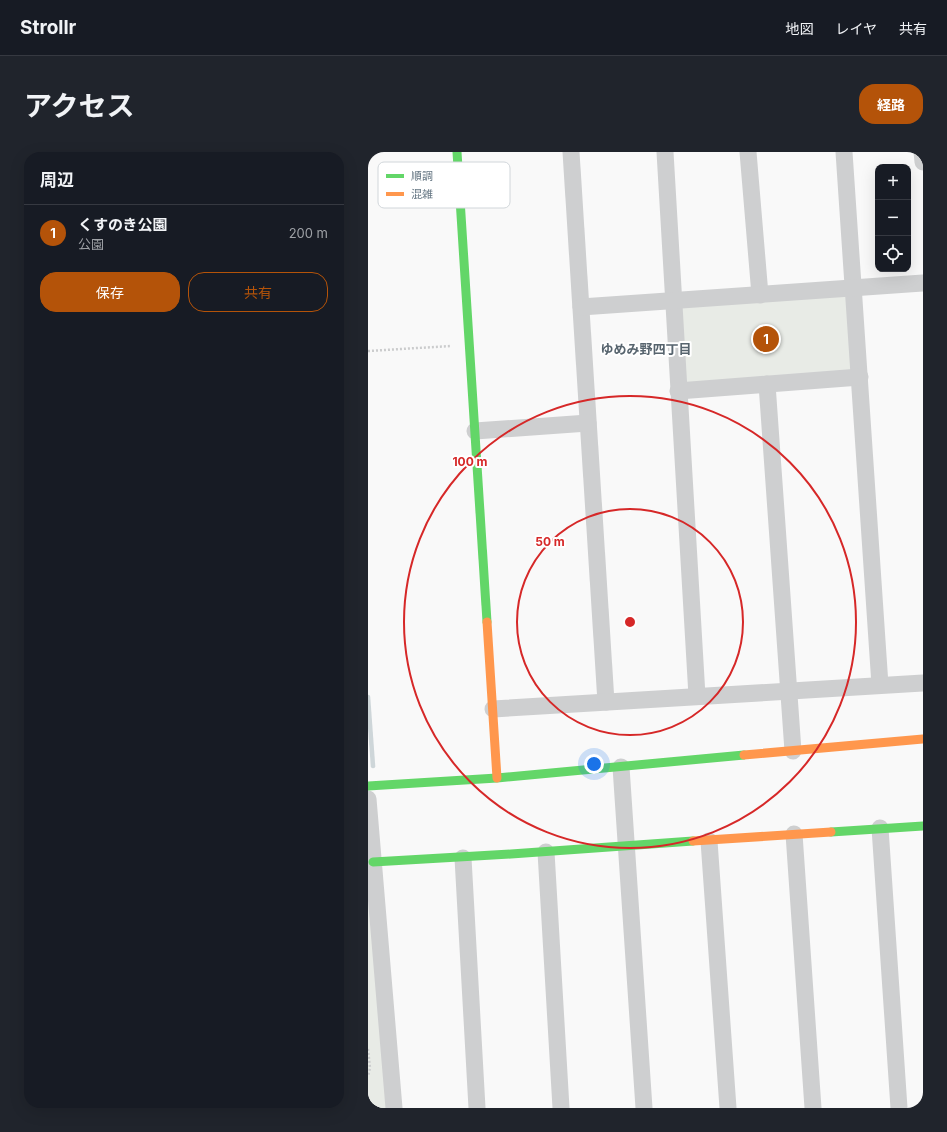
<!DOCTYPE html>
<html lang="ja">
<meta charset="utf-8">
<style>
:root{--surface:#171b24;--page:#20242c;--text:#f1f3f6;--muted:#9ea1a6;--line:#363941;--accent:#b45309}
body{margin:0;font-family:Inter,"Noto Sans JP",sans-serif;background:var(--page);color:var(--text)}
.controls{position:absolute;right:12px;top:12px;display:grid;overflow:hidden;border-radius:8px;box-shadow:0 4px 16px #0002}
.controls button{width:36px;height:36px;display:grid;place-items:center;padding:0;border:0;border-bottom:1px solid var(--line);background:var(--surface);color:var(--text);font:20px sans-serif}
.you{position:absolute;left:226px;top:612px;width:14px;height:14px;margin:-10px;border:3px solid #fff;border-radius:50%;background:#1a73e8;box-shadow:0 0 0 6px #1a73e833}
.badge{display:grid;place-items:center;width:26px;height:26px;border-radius:50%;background:var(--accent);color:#fff;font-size:13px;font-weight:700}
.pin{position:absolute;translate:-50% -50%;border:2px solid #fff;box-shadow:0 1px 4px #0006}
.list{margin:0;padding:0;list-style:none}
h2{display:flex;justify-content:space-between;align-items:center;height:52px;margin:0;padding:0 16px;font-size:17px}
h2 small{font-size:13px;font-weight:400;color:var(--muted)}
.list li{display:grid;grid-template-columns:26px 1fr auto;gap:12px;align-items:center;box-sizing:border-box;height:56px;padding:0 16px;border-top:1px solid var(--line)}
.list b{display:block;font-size:15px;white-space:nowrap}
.list p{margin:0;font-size:13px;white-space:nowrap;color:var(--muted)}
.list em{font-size:13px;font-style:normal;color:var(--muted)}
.actions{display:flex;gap:8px;padding:12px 16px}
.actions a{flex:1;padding:9px 0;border:1px solid var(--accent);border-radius:16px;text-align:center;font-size:14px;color:var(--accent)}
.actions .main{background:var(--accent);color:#fff}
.icon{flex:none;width:22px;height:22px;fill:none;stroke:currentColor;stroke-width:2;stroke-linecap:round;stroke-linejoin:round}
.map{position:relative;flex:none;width:555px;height:956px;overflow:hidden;border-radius:16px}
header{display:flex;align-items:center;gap:24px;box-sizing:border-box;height:56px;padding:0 20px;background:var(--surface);border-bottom:1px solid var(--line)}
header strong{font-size:19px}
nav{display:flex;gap:22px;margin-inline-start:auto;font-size:14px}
.intro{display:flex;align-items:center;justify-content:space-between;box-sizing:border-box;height:96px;padding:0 24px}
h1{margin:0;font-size:28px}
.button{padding:10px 18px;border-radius:16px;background:var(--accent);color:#fff;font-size:14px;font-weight:700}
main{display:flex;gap:24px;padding:0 24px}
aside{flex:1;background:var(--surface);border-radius:16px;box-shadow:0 4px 16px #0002}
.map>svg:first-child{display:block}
.green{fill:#e8ebe6}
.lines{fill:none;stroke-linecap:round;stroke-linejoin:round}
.stream{stroke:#ced6d9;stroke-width:4.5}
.path{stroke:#cbcccd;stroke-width:2.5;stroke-dasharray:2 2;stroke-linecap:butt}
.street{stroke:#cecfd0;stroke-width:17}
.fast{stroke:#63d668;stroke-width:9}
.slow{stroke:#ff974d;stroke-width:9}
.ring{fill:none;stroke:#d62828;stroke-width:2}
.labels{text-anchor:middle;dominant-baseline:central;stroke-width:4;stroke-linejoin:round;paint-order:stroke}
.neighbourhood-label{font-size:13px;font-weight:bold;fill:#57646e;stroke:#fff}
.key{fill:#fff;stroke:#d1d6da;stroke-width:1}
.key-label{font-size:11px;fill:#657683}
.centre{fill:#d62828;stroke:#fff;stroke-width:2}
.ring-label{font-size:12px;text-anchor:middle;font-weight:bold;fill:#d62828;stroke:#fff;stroke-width:4;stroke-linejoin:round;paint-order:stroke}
</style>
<header>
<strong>Strollr</strong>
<nav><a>地図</a><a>レイヤ</a><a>共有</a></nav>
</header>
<div class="intro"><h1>アクセス</h1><a class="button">経路</a></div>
<main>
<aside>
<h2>周辺<small></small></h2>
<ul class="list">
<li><span class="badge">1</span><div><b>くすのき公園</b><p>公園</p></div><em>200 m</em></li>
</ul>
<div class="actions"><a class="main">保存</a><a>共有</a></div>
</aside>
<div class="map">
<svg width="555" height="956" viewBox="0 0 555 956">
<rect width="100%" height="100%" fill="#f9f9f9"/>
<g class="green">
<path d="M479 141 485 219 317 232 311 154Z"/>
<path d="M0 695 22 956H0Z"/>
</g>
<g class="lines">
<path class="stream" d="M0 545 5 614"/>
<g class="path">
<path d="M0 199 83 194"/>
<path d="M0 897 2 916 0 924"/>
</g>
<g class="street">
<path d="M203 0 238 550"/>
<path d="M297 0 329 544"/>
<path d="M380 0 392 143"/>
<path d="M476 0 512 533"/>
<path d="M554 0 555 10"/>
<path d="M213 155 555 131"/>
<path d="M399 232 425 599"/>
<path d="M310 239 492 225"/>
<path d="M107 279 220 271"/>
<path d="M125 557 555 531"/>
<path d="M253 615 276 956"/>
<path d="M0 647 26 956"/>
<path d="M512 676 531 956"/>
<path d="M426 682 445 956"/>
<path d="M341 689 360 956"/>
<path d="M178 700 193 956"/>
<path d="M95 706 109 956"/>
</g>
<g class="fast">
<path d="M89 0 119 470"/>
<path d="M0 634 129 626 376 603"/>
<path d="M463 680 555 674"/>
<path d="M5 710 143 702 325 689"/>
</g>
<g class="slow">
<path d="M119 470 129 626"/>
<path d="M376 603 555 587"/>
<path d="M325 689 463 680"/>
</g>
</g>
<g class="ring">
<circle cx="262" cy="470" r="113"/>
<circle cx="262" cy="470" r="226"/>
</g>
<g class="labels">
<g class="neighbourhood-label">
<text x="278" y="197">ゆめみ野四丁目</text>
</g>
</g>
<rect x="10" y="10" width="132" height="46" rx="6" class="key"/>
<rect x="18" y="22" width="18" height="4" fill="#63d668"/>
<rect x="18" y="40" width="18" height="4" fill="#ff974d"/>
<g class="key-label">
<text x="43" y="28">順調</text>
<text x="43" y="46">混雑</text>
</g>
<circle cx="262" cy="470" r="6" class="centre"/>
<g class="ring-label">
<text x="102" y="314">100 m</text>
<text x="182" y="394">50 m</text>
</g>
</svg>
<div class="controls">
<button>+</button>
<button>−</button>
<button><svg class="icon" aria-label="locate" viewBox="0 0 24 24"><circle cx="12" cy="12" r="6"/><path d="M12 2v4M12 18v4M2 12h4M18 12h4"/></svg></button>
</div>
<div class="you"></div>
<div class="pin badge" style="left:398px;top:187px">1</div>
</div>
</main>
